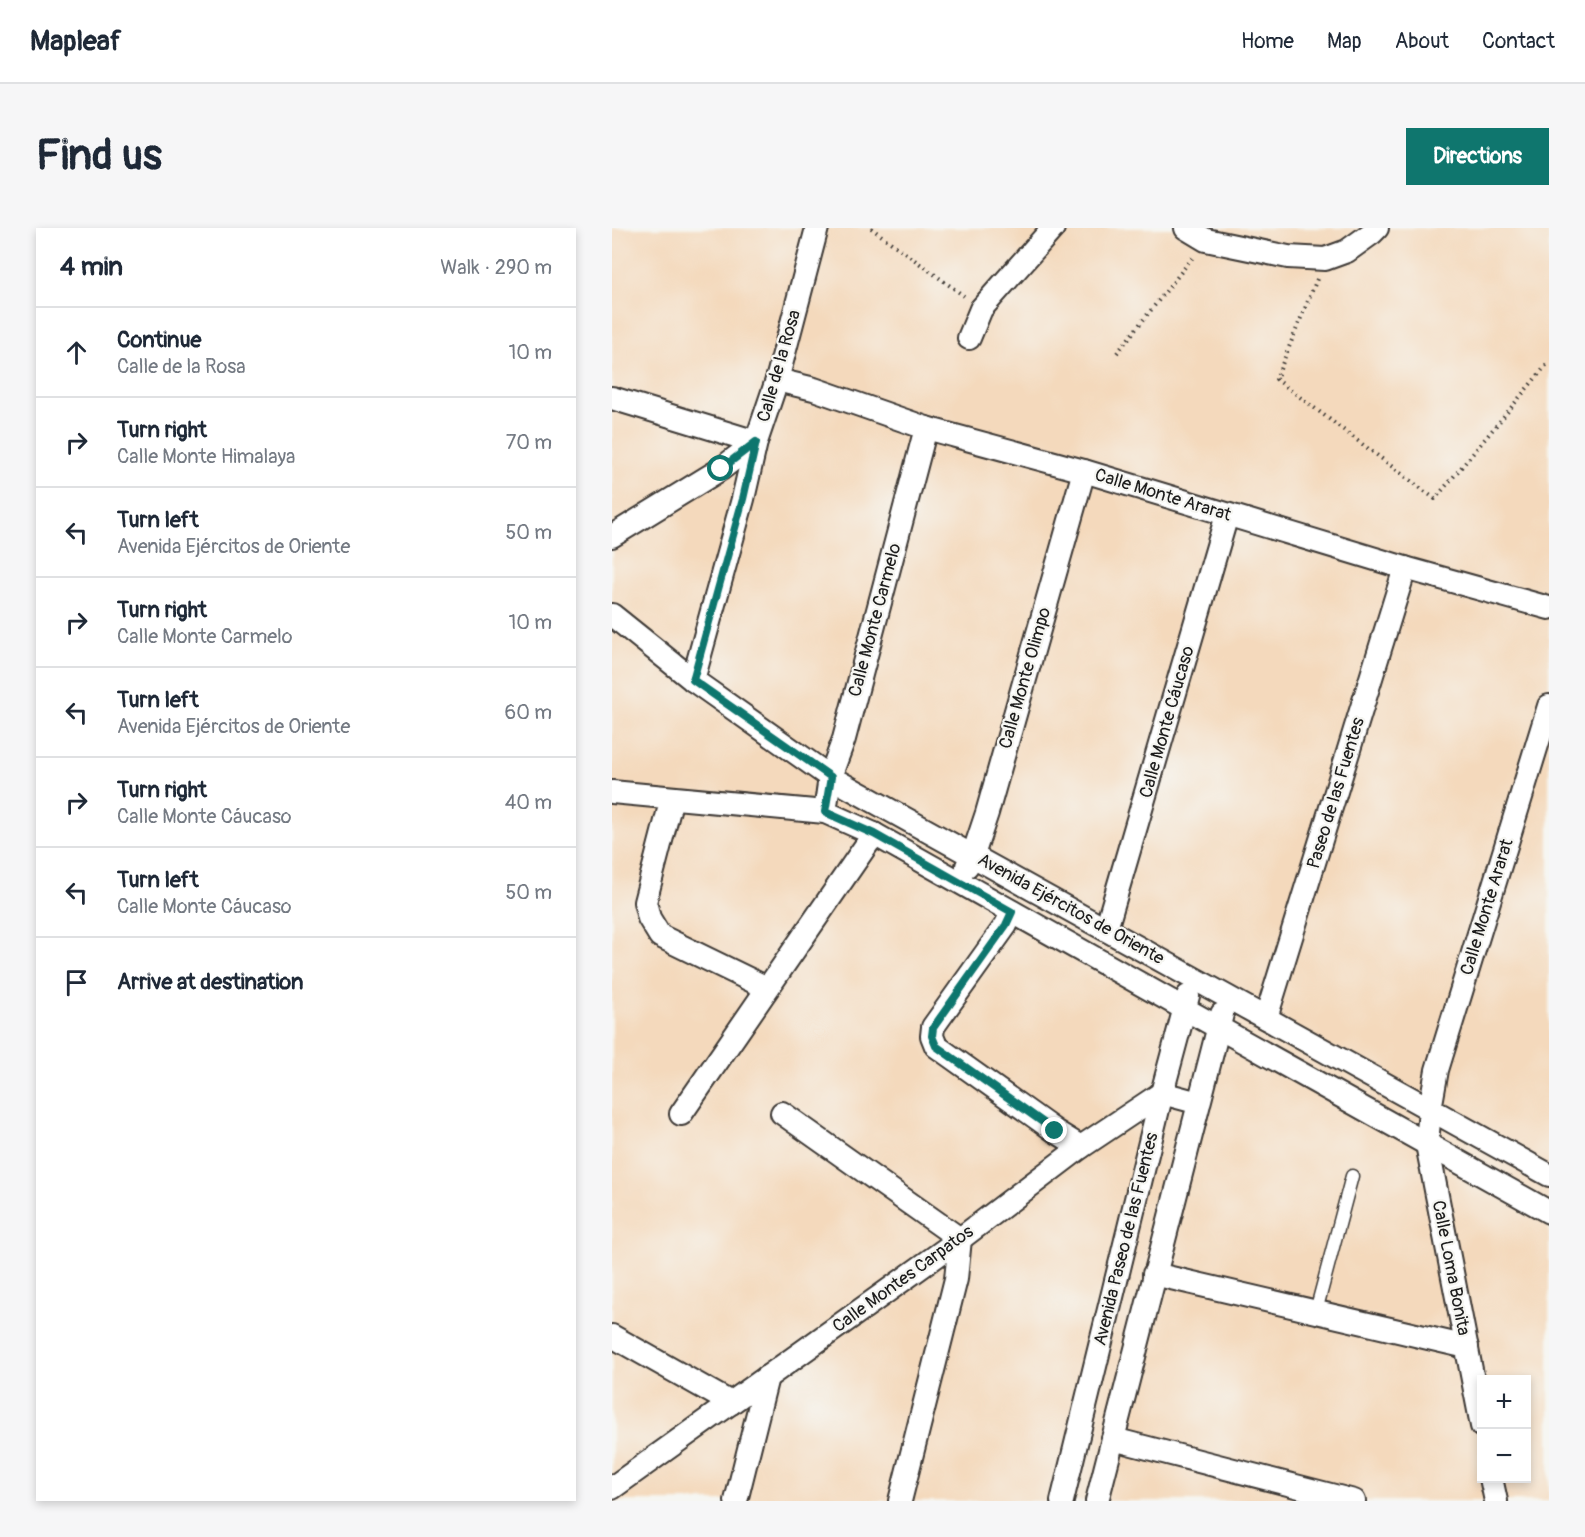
<!DOCTYPE html>
<meta charset="utf-8">
<style>
:root{--surface:#fff;--page:#f6f6f7;--text:#1f2937;--muted:#747a83;--line:#e0e1e3;--accent:#0f766e}
body{margin:0;font-family:Pangolin,sans-serif;background:var(--page);color:var(--text)}
.controls{position:absolute;right:18px;bottom:18px;display:grid;overflow:hidden;border-radius:0px;box-shadow:0 3px 9px #0003}
.controls button{width:54px;height:54px;display:grid;place-items:center;padding:0;border:0;border-bottom:2px solid var(--line);background:var(--surface);color:var(--text);font:30px sans-serif}
.stop{position:absolute;width:18px;height:18px;margin:-14px;border:4px solid #0f766e;border-radius:50%;background:#fff}
.stop.end{background:#0f766e;border-color:#fff;box-shadow:0 2px 6px #0008}
.list{margin:0;padding:0;list-style:none}
h2{display:flex;justify-content:space-between;align-items:center;height:78px;margin:0;padding:0 24px;font-size:26px}
h2 small{font-size:20px;font-weight:400;color:var(--muted)}
.list li{display:grid;grid-template-columns:39px 1fr auto;gap:18px;align-items:center;box-sizing:border-box;height:90px;padding:0 24px;border-top:2px solid var(--line)}
.list b{display:block;font-size:22px;white-space:nowrap}
.list p{margin:0;font-size:20px;white-space:nowrap;color:var(--muted)}
.list em{font-size:20px;font-style:normal;color:var(--muted)}
.icon{flex:none;width:33px;height:33px;fill:none;stroke:currentColor;stroke-width:2;stroke-linecap:round;stroke-linejoin:round}
.map{position:relative;flex:none;width:937px;height:1273px;overflow:hidden;border-radius:0px}
header{display:flex;align-items:center;gap:36px;box-sizing:border-box;height:84px;padding:0 30px;background:var(--surface);border-bottom:2px solid var(--line)}
header strong{font-size:28px}
nav{display:flex;gap:33px;margin-inline-start:auto;font-size:21px}
.intro{display:flex;align-items:center;justify-content:space-between;box-sizing:border-box;height:144px;padding:0 36px}
h1{margin:0;font-size:42px}
.button{padding:15px 27px;border-radius:0px;background:var(--accent);color:#fff;font-size:21px;font-weight:700}
main{display:flex;gap:36px;padding:0 36px}
aside{flex:1;background:var(--surface);border-radius:0px;box-shadow:0 3px 9px #0003}
.map>svg:first-child{display:block}
.lines{fill:none;stroke-linecap:round;stroke-linejoin:round}
.service-casing{stroke:#3c3834;stroke-width:15}
.minor-casing{stroke:#3c3834;stroke-width:26}
.path{stroke:#3c3834;stroke-width:4;stroke-dasharray:1.5 4.5;stroke-linecap:butt}
.service{stroke:#fff;stroke-width:12}
.minor{stroke:#fff;stroke-width:22}
.route{stroke:#0f766e;stroke-width:8}
.labels{text-anchor:middle;dominant-baseline:central;stroke-width:4.5;stroke-linejoin:round;paint-order:stroke}
.street-label{font-size:18px;fill:#1c1c1c;stroke:#f6f6f2}
</style>
<header>
<strong>Mapleaf</strong>
<nav><a>Home</a><a>Map</a><a>About</a><a>Contact</a></nav>
</header>
<div class="intro"><h1>Find us</h1><a class="button">Directions</a></div>
<main>
<aside>
<h2>4 min<small>Walk · 290 m</small></h2>
<ul class="list">
<li><svg class="icon" aria-label="ahead" viewBox="0 0 24 24"><path d="M12 20V5M6 11l6-6 6 6"/></svg><div><b>Continue</b><p>Calle de la Rosa</p></div><em>10 m</em></li>
<li><svg class="icon" aria-label="right" viewBox="0 0 24 24"><path d="M7 20v-9h11M14 6l5 5-5 5"/></svg><div><b>Turn right</b><p>Calle Monte Himalaya</p></div><em>70 m</em></li>
<li><svg class="icon" aria-label="left" viewBox="0 0 24 24"><path d="M17 20v-9H6M10 6l-5 5 5 5"/></svg><div><b>Turn left</b><p>Avenida Ejércitos de Oriente</p></div><em>50 m</em></li>
<li><svg class="icon" aria-label="right" viewBox="0 0 24 24"><path d="M7 20v-9h11M14 6l5 5-5 5"/></svg><div><b>Turn right</b><p>Calle Monte Carmelo</p></div><em>10 m</em></li>
<li><svg class="icon" aria-label="left" viewBox="0 0 24 24"><path d="M17 20v-9H6M10 6l-5 5 5 5"/></svg><div><b>Turn left</b><p>Avenida Ejércitos de Oriente</p></div><em>60 m</em></li>
<li><svg class="icon" aria-label="right" viewBox="0 0 24 24"><path d="M7 20v-9h11M14 6l5 5-5 5"/></svg><div><b>Turn right</b><p>Calle Monte Cáucaso</p></div><em>40 m</em></li>
<li><svg class="icon" aria-label="left" viewBox="0 0 24 24"><path d="M17 20v-9H6M10 6l-5 5 5 5"/></svg><div><b>Turn left</b><p>Calle Monte Cáucaso</p></div><em>50 m</em></li>
<li><svg class="icon" aria-label="arrive" viewBox="0 0 24 24"><path d="M6 21V4h12l-3 4 3 4H6"/></svg><div><b>Arrive at destination</b></div></li>
</ul>
</aside>
<div class="map">
<svg width="937" height="1273" viewBox="0 0 937 1273">
<rect width="100%" height="100%" fill="#f6f6f2"/>
<filter id="ink" filterUnits="userSpaceOnUse"><feTurbulence type="fractalNoise" baseFrequency=".0167" numOctaves="2"/><feDisplacementMap in="SourceGraphic" scale="12" xChannelSelector="R" yChannelSelector="G"/><feConvolveMatrix kernelMatrix="1 2 1 2 8 2 1 2 1" color-interpolation-filters="sRGB"/></filter>
<filter id="wash" filterUnits="userSpaceOnUse"><feTurbulence type="fractalNoise" baseFrequency=".008" numOctaves="4" result="noise"/><feDisplacementMap in="SourceGraphic" scale="24" xChannelSelector="R" yChannelSelector="G"/><feGaussianBlur stdDeviation="1.35" result="paint"/><feColorMatrix in="noise" values="0 0 0 0 0 0 0 0 0 0 0 0 0 0 0 0 0 1.4 0 .05"/><feComposite in="paint" operator="in"/></filter>
<g filter="url(#wash)">
<rect width="100%" height="100%" fill="#f4d9bc"/>
</g>
<g filter="url(#ink)">
<g class="lines">
<g class="service-casing">
<path id="service" d="M704 1083 740 948"/>
</g>
<g class="minor-casing">
<g id="minor">
<path d="M574 0 594 12 676 29 713 31 735 23 760 5 765 0"/>
<path d="M357 110 369 81 441 0"/>
<path d="M165 152 202 161 314 200 472 243 793 340 937 380"/>
<path d="M0 170 144 214 131 271 81 452"/>
<path d="M0 308 109 241 144 214 165 152 205 0"/>
<path d="M0 387 81 452 218 549 937 947"/>
<path d="M0 564 213 584 262 606 573 781 937 984"/>
<path d="M60 570 33 674 37 690 48 708 155 760"/>
<path d="M213 584 218 549 232 511 314 200"/>
<path d="M355 638 361 627 375 585 472 243"/>
<path d="M400 684 394 697 321 799 320 808 324 818 443 903 469 919"/>
<path d="M494 701 615 287"/>
<path d="M654 790 793 340"/>
<path d="M170 885 348 1011 344 1051 288 1273"/>
<path d="M69 886 262 606"/>
<path d="M542 1046 855 1119"/>
<path d="M0 1108 119 1175"/>
<path d="M870 1198 815 916 818 881 825 842 937 478"/>
<path d="M501 1211 742 1273"/>
<path d="M879 1250 884 1273"/>
<path d="M0 1260 348 1011 469 919 550 865 587 875"/>
<path d="M124 1273 155 1149"/>
<path d="M450 1273 550 865 576 768"/>
<path d="M485 1273 610 786"/>
</g>
</g>
<g class="path">
<path d="M259 0 352 68"/>
<path d="M705 51 664 151 823 271 937 134"/>
<path d="M505 125 581 29"/>
</g>
<use href="#service" class="service"/>
<use href="#minor" class="minor"/>
</g>
</g>
<g class="lines" filter="url(#ink)">
<path class="route" d="M109 241 144 214 131 271 81 452 219 549 213 584 262 606 400 684 394 697 321 800 320 808 324 818 443 903"/>
</g>
<g class="labels">
<g class="street-label">
<text transform="translate(167 138) rotate(-74)">Calle de la Rosa</text>
<text transform="translate(551 267) rotate(17)">Calle Monte Ararat</text>
<text transform="translate(263 392) rotate(-75)">Calle Monte Carmelo</text>
<text transform="translate(413 450) rotate(-74)">Calle Monte Olimpo</text>
<text transform="translate(555 494) rotate(-74)">Calle Monte Cáucaso</text>
<text transform="translate(724 565) rotate(-73)">Paseo de las Fuentes</text>
<text transform="translate(875 679) rotate(-73)">Calle Monte Ararat</text>
<text transform="translate(459 681) rotate(29)">Avenida Ejércitos de Oriente</text>
<text transform="translate(514 1011) rotate(-76)">Avenida Paseo de las Fuentes</text>
<text transform="translate(839 1040) rotate(79)">Calle Loma Bonita</text>
<text transform="translate(291 1051) rotate(-36)">Calle Montes Carpatos</text>
</g>
</g>
</svg>
<div class="controls">
<button>+</button>
<button>−</button>
</div>
<div class="stop" style="left:109px;top:241px"></div>
<div class="stop end" style="left:443px;top:903px"></div>
</div>
</main>
